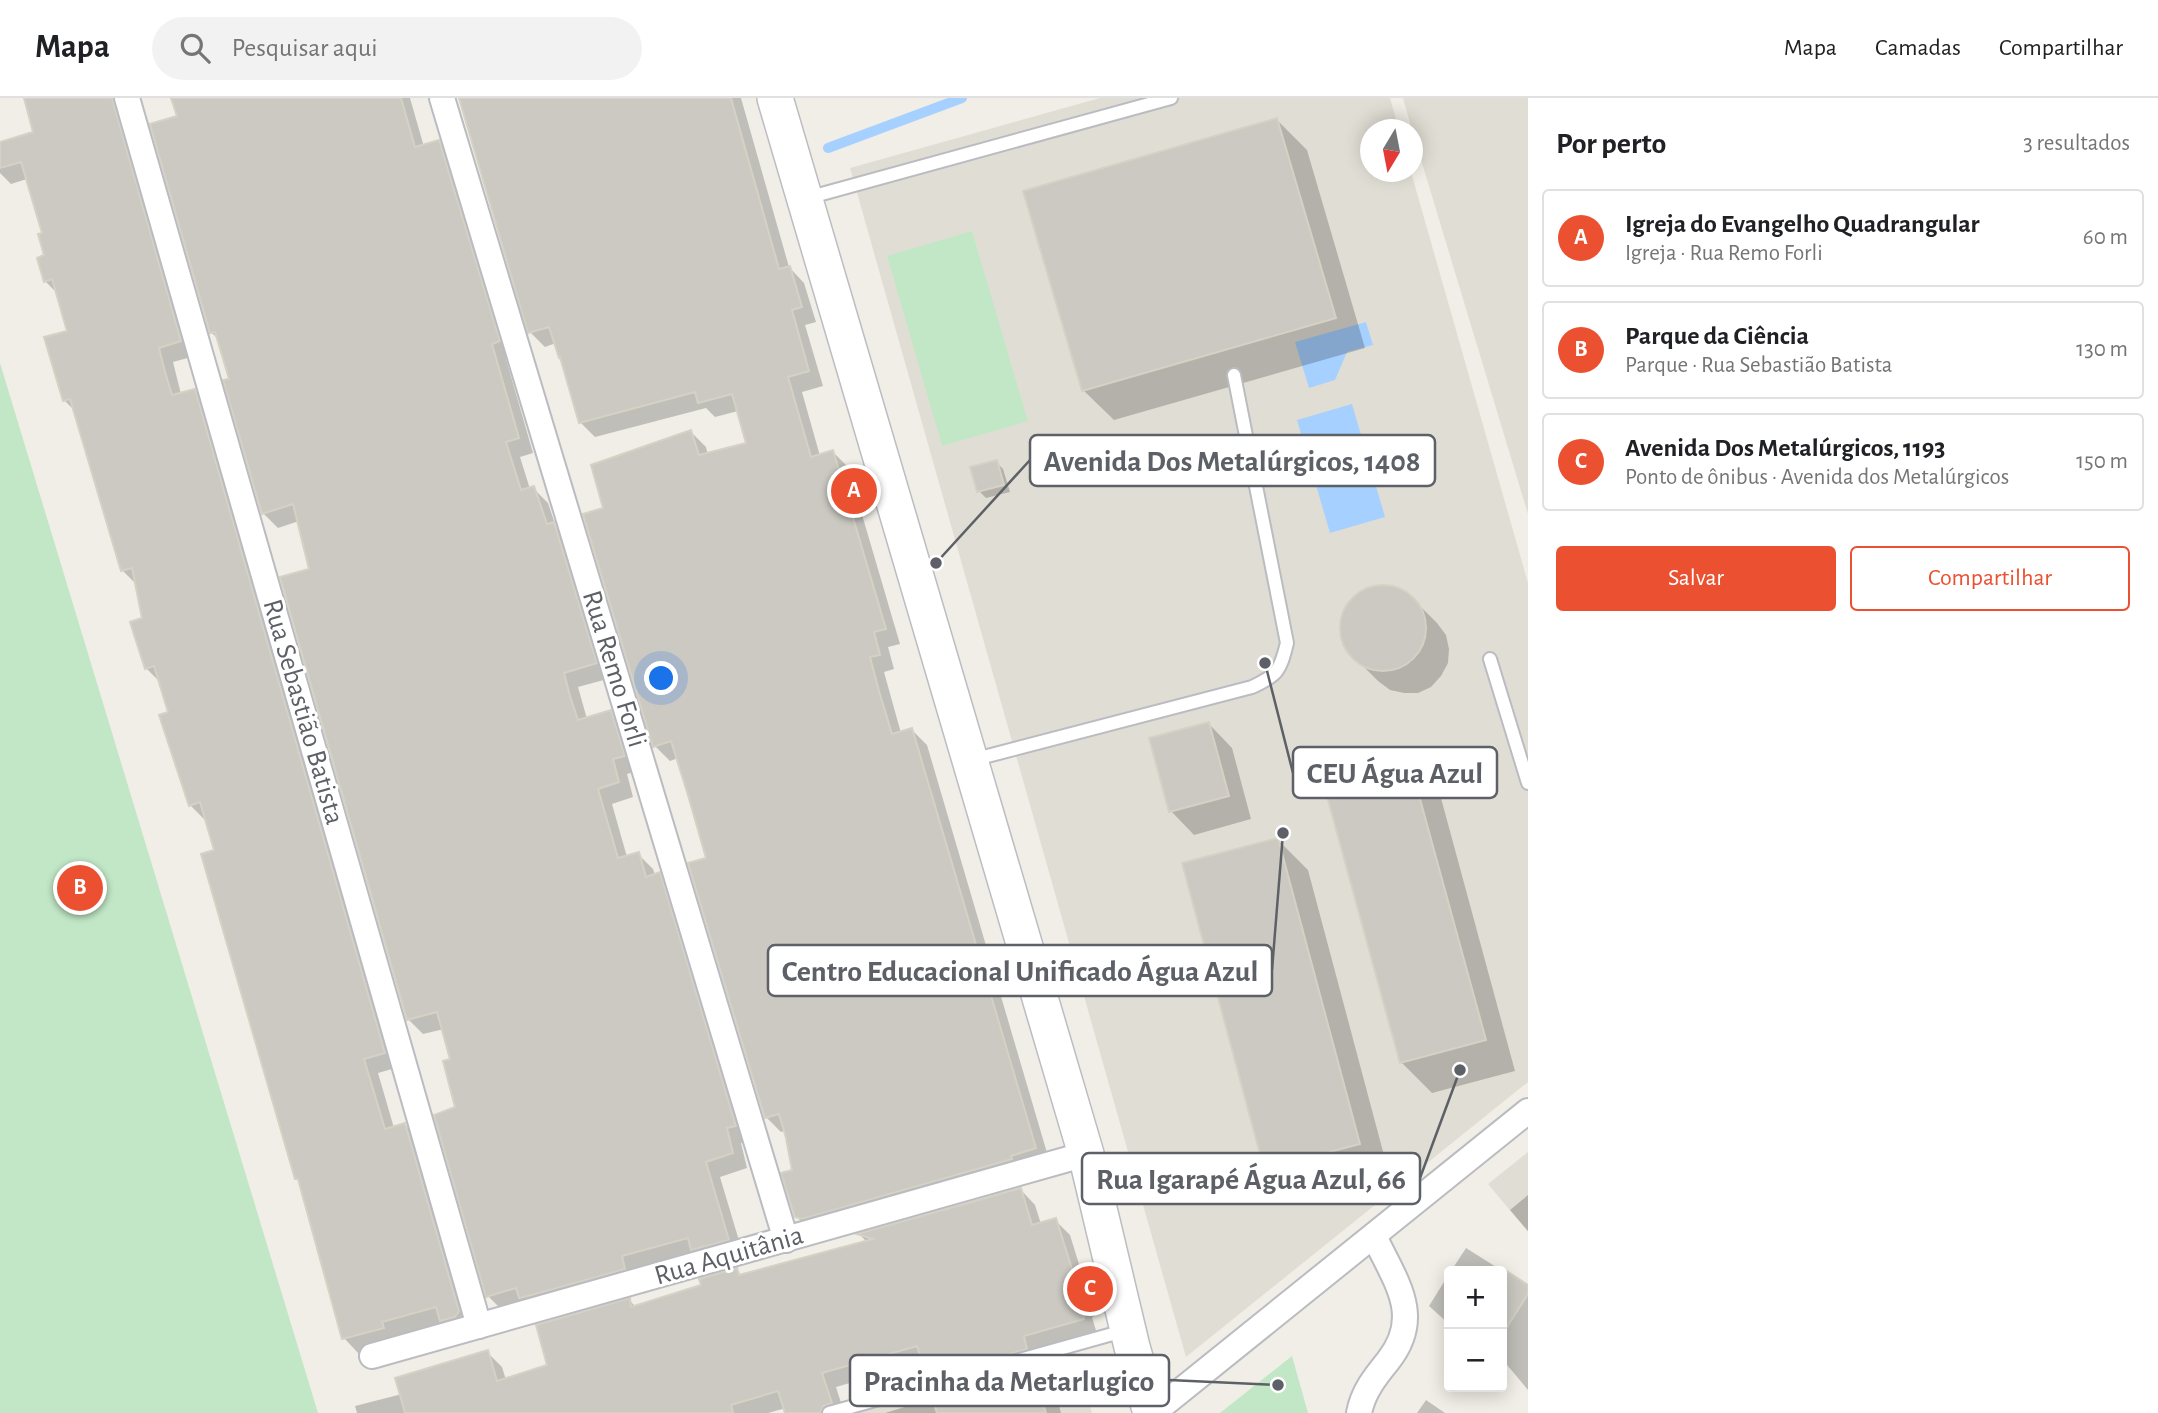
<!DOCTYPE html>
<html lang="pt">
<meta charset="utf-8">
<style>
:root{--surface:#fff;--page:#f2f2f2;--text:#202124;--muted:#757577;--line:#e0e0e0;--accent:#eb5030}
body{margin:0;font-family:"Alegreya Sans",sans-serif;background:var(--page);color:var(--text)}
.controls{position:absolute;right:21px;bottom:21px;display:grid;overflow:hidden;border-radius:7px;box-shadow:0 4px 18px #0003}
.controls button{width:63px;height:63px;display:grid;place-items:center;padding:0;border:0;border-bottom:2px solid var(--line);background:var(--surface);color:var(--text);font:35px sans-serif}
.compass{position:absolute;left:1360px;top:21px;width:63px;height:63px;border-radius:50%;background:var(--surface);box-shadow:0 4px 18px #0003;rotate:190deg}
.you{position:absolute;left:662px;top:581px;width:24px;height:24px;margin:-18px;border:5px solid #fff;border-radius:50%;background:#1a73e8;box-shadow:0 0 0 10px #1a73e833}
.badge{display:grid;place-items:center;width:46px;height:46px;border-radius:50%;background:var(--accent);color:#fff;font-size:23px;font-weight:700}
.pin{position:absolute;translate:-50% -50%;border:4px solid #fff;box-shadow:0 2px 7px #0006}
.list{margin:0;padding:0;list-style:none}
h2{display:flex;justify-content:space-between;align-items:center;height:91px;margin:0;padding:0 28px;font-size:30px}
h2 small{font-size:23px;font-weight:400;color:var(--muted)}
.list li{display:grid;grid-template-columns:46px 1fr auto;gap:21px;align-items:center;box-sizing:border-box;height:98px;margin:0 14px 14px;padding:0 14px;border:2px solid var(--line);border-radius:7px}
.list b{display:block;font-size:26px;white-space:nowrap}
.list p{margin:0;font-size:23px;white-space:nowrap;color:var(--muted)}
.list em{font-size:23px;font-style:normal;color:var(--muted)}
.actions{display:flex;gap:14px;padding:21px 28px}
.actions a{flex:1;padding:16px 0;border:2px solid var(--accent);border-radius:7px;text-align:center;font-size:24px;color:var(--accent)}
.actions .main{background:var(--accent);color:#fff}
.icon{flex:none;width:38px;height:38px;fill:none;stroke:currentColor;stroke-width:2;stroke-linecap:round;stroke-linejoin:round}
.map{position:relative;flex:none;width:1528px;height:1315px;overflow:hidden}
header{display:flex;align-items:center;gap:42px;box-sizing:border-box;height:98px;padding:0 35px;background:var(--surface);border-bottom:2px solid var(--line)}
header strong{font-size:33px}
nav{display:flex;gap:38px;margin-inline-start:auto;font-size:24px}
.search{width:490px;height:63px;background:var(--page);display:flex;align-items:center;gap:18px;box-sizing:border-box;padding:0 24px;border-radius:38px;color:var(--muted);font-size:26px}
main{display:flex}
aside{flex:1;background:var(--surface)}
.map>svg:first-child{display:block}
.education{fill:#e0ded4}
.green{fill:#c2e7c6}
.water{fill:#a6d0ff}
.shadow{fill:#0003}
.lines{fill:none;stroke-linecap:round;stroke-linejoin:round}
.stream{stroke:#a6d0ff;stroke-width:10}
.building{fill:#cbc9c2;stroke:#d5d1c4;stroke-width:2}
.lane-casing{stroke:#babcc1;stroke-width:16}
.street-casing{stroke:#babcc1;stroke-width:28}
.secondary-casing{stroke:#bbbdc3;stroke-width:38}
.lane{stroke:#fff;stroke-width:12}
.street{stroke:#fff;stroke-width:24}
.secondary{stroke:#fff;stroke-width:35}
.labels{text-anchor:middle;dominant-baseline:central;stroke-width:6;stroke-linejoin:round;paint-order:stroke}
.street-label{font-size:28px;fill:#5d6066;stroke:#fff}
.leader{fill:none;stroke:#5d6066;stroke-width:2.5}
.callout-dot{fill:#5d6066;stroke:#fff;stroke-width:2.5}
.callout{fill:#fff;stroke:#5d6066;stroke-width:2.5}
.callout-label{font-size:30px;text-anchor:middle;font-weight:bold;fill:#5d6066}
</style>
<header>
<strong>Mapa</strong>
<div class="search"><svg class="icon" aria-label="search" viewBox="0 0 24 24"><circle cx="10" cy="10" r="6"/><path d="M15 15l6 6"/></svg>Pesquisar aqui</div>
<nav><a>Mapa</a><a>Camadas</a><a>Compartilhar</a></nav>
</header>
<main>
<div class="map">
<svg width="1528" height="1315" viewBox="0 0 1528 1315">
<rect width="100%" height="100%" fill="#f0eee6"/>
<g class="education">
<path d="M1100 0H1390L1399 31 1370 32V74H1411L1528 485V984L1186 1259 850 70Z"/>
<path d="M1403 0H1528V416L1412 32Z"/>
<path d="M1528 1054V1134L1488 1086Z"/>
<path d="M1073 1249 1092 1315H838Z"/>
</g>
<g class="green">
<path d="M972 133 1028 323 942 348 887 158Z"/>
<path d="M0 265 318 1315H0Z"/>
<path d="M1292 1258 1308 1315H1220Z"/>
</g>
<g class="water">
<path d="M1366 224 1373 247 1347 254 1335 282 1309 290 1295 244Z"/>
<path d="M1352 306 1385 419 1330 435 1297 322Z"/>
</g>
<g class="shadow">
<path d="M173 0H410L424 49 439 44 454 59 514 258 506 261 533 355 520 359 530 391 533 390 548 405 556 429 569 441 611 580 578 589 587 621 610 614 625 629 638 673 627 676 633 699 612 706 627 759 638 756 653 771 655 777 659 776 674 791 750 1043 741 1045 747 1070 720 1079 743 1156 503 1213 488 1198 457 1011 452 962 444 931 423 936 408 921 299 423 278 430 263 415 231 282 219 242 212 235 179 19Z"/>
<path d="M461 0H741L789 169 804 185 816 224 805 227 823 288 802 294 820 358 833 354 848 369 900 546 888 549 894 571 884 574 894 610 901 635 912 632 927 647 1050 1065 811 1133 796 1118 794 1074 786 1032 781 1034 766 1019 708 761 678 660 670 663 655 648 606 412 691 334 706 349 708 357 748 346 738 313 715 319 706 310 595 339 580 324 556 245 545 249 530 234Z"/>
<path d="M114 12 129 27 195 258 173 264 181 296 194 293 209 307 399 969 378 975 394 1030 405 1027 420 1042 473 1229 456 1237 444 1225 396 1238 397 1244 358 1255 344 1240 301 1085 297 1081 216 754 207 721 205 722 190 707 170 615 161 585 146 570 144 521 138 488 122 472 75 313 64 302 70 234 58 196 45 183 44 136 27 81 11 86 0 75V46Z"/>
<path d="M1277 22 1307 52 1365 250 1114 322 1083 292Z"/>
<path d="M996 364 1003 371 1010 394 986 400 979 393Z"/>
<path d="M1388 489 1401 493 1413 501 1437 525 1446 537 1449 551 1448 565 1441 578 1431 589 1418 595H1404L1390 592 1378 583 1354 559 1345 547 1342 533 1343 519 1349 506 1360 496 1373 490Z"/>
<path d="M1209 626 1232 650 1251 721 1194 737 1171 713Z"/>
<path d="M1407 659 1438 689 1515 973 1432 995 1401 964Z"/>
<path d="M1277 741 1308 772 1389 1076 1296 1101 1266 1070Z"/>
<path d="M1021 1092 1035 1107 1041 1126 1055 1122 1070 1137 1095 1218 1092 1219 1097 1236 1037 1253 1041 1265 1030 1268 1055 1293 1061 1315H885L934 1300 944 1294 928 1278 923 1264 836 1289 843 1311 828 1315H792L786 1310 768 1315H357L355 1308 402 1296 487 1254 502 1269 506 1282 549 1268 629 1202 636 1209 703 1188 737 1172 742 1178 867 1144 860 1137Z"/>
<path d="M1528 1097V1133L1510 1112Z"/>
<path d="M1466 1150 1528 1189V1292L1502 1261V1173H1451Z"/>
<path d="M1449 1176V1226L1429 1208Z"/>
<path d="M1426 1302 1445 1315H1417Z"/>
</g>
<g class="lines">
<path class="stream" d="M828 50 962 0"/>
</g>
<g class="building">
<path d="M24 0H112L181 243 159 250 165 274 172 297 195 291 385 955 364 961 385 1031 405 1025 459 1213 455 1219 440 1223 436 1209 382 1224 384 1230 342 1241 298 1081H295L201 756 214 752 200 704 189 708 159 617 168 614 154 568 145 571 130 524 142 520 132 470 121 473 70 301 63 303 44 239 67 233 52 181 44 184 37 160 44 157 38 136 42 135 21 64 0 70V44L33 34Z"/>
<path d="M171 0H401L415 49 439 42 500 243 492 246 519 340 506 344 521 392 534 388 547 426 554 424 597 565 564 575 570 598 578 622 611 612 625 658 613 661 619 684 598 691 618 760 639 754 646 779 660 774 736 1028 727 1030 733 1055 706 1064 729 1142 691 1152 688 1140 622 1158 625 1171 528 1198 519 1200 516 1190 486 1199 434 1017 455 1009 443 963 450 961 437 914 407 922 280 479 309 471 293 406 262 416 223 282 229 281 215 234 210 235 150 26 177 18Z"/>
<path d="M459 0H731L779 171 790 168 802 209 792 212 809 273 788 279 811 359 833 352 886 531 874 534 880 557 870 559 879 593 892 636 912 630 1036 1050 1011 1058 1012 1061 802 1121 795 1119 781 1075 792 1072 786 1040 779 1016 765 1020 688 765 706 760 688 697 671 643 653 649 583 416 603 410 591 367 691 332 699 357 746 345 732 296 698 305 695 294 579 325 560 259 559 260 549 229 528 235Z"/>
<path d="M1277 20 1336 220 1082 293 1023 93Z"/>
<path d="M997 362 1004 387 977 394 970 369Z"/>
<circle cx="1383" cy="530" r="43"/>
<path d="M1209 624 1229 698 1169 714 1149 640Z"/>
<path d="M1408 657 1486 942 1400 965 1322 680Z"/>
<path d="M1278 740 1360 1046 1264 1071 1182 765Z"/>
<path d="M1021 1090 1032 1127 1056 1120 1082 1203 1079 1204 1084 1221 1024 1238 1027 1251 926 1279 917 1248 822 1275 832 1305 823 1308 820 1315H785L778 1293 731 1307 733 1315H405L395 1280 488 1252 497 1283 547 1267 536 1227 630 1200 631 1209 701 1187 699 1181 737 1170 739 1177 873 1141 857 1136Z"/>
<path d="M1502 1170 1528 1187V1196L1502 1237Z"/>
<path d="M1032 1268 1046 1315H937L931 1296Z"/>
</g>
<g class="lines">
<g class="lane-casing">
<g id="lane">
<path d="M807 100 1171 0"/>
<path d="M1490 561 1528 685"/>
<path d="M972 662 1252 589C1278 577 1280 573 1287 545L1234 277"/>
<path d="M829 1315 1127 1232"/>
</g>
</g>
<g class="street-casing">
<g id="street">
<path d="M127 0 479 1228"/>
<path d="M442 0 786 1142"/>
<path d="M372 1258 1086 1056"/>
<path d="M1153 1315 1528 1013"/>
<path d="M1359 1315C1363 1294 1375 1279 1388 1263 1424 1218 1395 1183 1374 1138"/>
</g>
</g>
<g class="secondary-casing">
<path id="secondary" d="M775 0 1086 1056 1132 1249 1151 1315"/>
</g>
<use href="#lane" class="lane"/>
<use href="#street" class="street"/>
<use href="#secondary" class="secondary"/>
</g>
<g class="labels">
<g class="street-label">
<text transform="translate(614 571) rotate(73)">Rua Remo Forli</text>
<text transform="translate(303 614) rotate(74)">Rua Sebastião Batista</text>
<text transform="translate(729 1158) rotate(-16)">Rua Aquitânia</text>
</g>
</g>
<path class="leader" d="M936 465L1030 362M1265 565L1293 675M1283 735L1272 872M1460 972L1420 1080M1278 1287L1169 1282"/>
<g class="callout-dot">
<circle cx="936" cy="465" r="7"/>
<circle cx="1265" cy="565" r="7"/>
<circle cx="1283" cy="735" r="7"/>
<circle cx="1460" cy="972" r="7"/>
<circle cx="1278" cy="1287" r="7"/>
</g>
<g class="callout">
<rect x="1030" y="337" width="405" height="51" rx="7"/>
<rect x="1293" y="649" width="204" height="51" rx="7"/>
<rect x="768" y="847" width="504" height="51" rx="7"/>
<rect x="1082" y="1055" width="338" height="51" rx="7"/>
<rect x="850" y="1257" width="319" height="51" rx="7"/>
</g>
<g class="callout-label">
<text x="1232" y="373">Avenida Dos Metalúrgicos, 1408</text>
<text x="1395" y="685">CEU Água Azul</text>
<text x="1020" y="883">Centro Educacional Unificado Água Azul</text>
<text x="1251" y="1091">Rua Igarapé Água Azul, 66</text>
<text x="1009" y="1293">Pracinha da Metarlugico</text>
</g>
</svg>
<div class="controls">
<button>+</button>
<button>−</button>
</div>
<svg class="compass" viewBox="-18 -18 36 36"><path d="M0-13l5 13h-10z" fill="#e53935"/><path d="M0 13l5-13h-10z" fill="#757577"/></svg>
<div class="you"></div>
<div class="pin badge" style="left:854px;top:393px">A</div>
<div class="pin badge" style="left:80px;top:790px">B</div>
<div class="pin badge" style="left:1090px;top:1191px">C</div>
</div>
<aside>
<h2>Por perto<small>3 resultados</small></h2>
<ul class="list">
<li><span class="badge">A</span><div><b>Igreja do Evangelho Quadrangular</b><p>Igreja · Rua Remo Forli</p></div><em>60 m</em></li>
<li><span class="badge">B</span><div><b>Parque da Ciência</b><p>Parque · Rua Sebastião Batista</p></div><em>130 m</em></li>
<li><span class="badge">C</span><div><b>Avenida Dos Metalúrgicos, 1193</b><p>Ponto de ônibus · Avenida dos Metalúrgicos</p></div><em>150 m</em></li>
</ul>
<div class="actions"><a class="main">Salvar</a><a>Compartilhar</a></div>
</aside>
</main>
